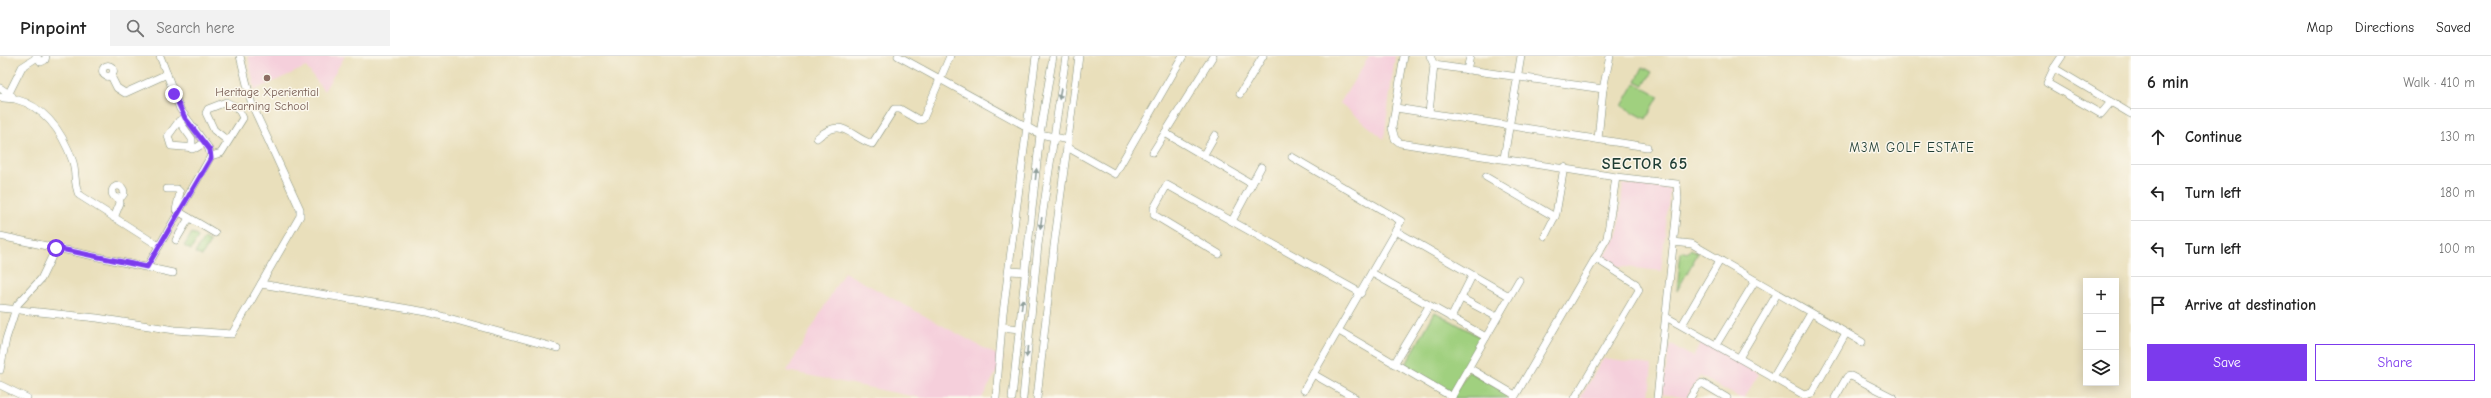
<!DOCTYPE html>
<meta charset="utf-8">
<style>
:root{--surface:#fff;--page:#f2f2f2;--text:#222;--muted:#767676;--line:#e0e0e0;--accent:#7c3aed}
body{margin:0;font-family:"Comic Neue",sans-serif;background:var(--page);color:var(--text)}
.controls{position:absolute;right:12px;bottom:12px;display:grid;overflow:hidden;border-radius:0px;box-shadow:0 2px 10px #0003}
.controls button{width:36px;height:36px;display:grid;place-items:center;padding:0;border:0;border-bottom:1px solid var(--line);background:var(--surface);color:var(--text);font:20px sans-serif}
.stop{position:absolute;width:12px;height:12px;margin:-9px;border:3px solid #7c3aed;border-radius:50%;background:#fff}
.stop.end{background:#7c3aed;border-color:#fff;box-shadow:0 1px 4px #0008}
.list{margin:0;padding:0;list-style:none}
h2{display:flex;justify-content:space-between;align-items:center;height:52px;margin:0;padding:0 16px;font-size:17px}
h2 small{font-size:13px;font-weight:400;color:var(--muted)}
.list li{display:grid;grid-template-columns:26px 1fr auto;gap:12px;align-items:center;box-sizing:border-box;height:56px;padding:0 16px;border-top:1px solid var(--line)}
.list b{display:block;font-size:15px;white-space:nowrap}
.list em{font-size:13px;font-style:normal;color:var(--muted)}
.actions{display:flex;gap:8px;padding:12px 16px}
.actions a{flex:1;padding:9px 0;border:1px solid var(--accent);border-radius:0px;text-align:center;font-size:14px;color:var(--accent)}
.actions .main{background:var(--accent);color:#fff}
.icon{flex:none;width:22px;height:22px;fill:none;stroke:currentColor;stroke-width:2;stroke-linecap:round;stroke-linejoin:round}
.map{position:relative;flex:none;width:2131px;height:342px;overflow:hidden}
header{display:flex;align-items:center;gap:24px;box-sizing:border-box;height:56px;padding:0 20px;background:var(--surface);border-bottom:1px solid var(--line)}
header strong{font-size:19px}
nav{display:flex;gap:22px;margin-inline-start:auto;font-size:14px}
.search{width:280px;height:36px;background:var(--page);display:flex;align-items:center;gap:10px;box-sizing:border-box;padding:0 14px;border-radius:0px;color:var(--muted);font-size:15px}
main{display:flex}
aside{flex:1;background:var(--surface)}
.map>svg:first-child{display:block}
.built{fill:#f5cfdb}
.green{fill:#a0d07f;stroke:#60865a}
.lines{fill:none;stroke-linecap:round;stroke-linejoin:round}
.minor-casing{stroke:#848e78;stroke-width:8}
.minor{stroke:#fff;stroke-width:7}
.oneway{fill:#8f9e9a}
.route{stroke:#7c3aed;stroke-width:5}
.education-dot{fill:#8d6e63;stroke:#fbf7ec;stroke-width:1.5}
.labels{text-anchor:middle;dominant-baseline:central;stroke-width:3;stroke-linejoin:round;paint-order:stroke}
.education-label{font-size:12px;fill:#785e54;stroke:#fbf7ec}
.neighbourhood-label{font-size:13px;letter-spacing:1px;fill:#1f3d34;stroke:#fbf7ec}
.district-label{font-size:16px;font-weight:bold;letter-spacing:1px;fill:#1f3d34;stroke:#fbf7ec}
</style>
<header>
<strong>Pinpoint</strong>
<div class="search"><svg class="icon" aria-label="search" viewBox="0 0 24 24"><circle cx="10" cy="10" r="6"/><path d="M15 15l6 6"/></svg>Search here</div>
<nav><a>Map</a><a>Directions</a><a>Saved</a></nav>
</header>
<main>
<div class="map">
<svg width="2131" height="342" viewBox="0 0 2131 342">
<rect width="100%" height="100%" fill="#fbf7ec"/>
<filter id="ink" filterUnits="userSpaceOnUse"><feTurbulence type="fractalNoise" baseFrequency=".025" numOctaves="2"/><feDisplacementMap in="SourceGraphic" scale="8" xChannelSelector="R" yChannelSelector="G"/><feConvolveMatrix kernelMatrix="1 2 1 2 8 2 1 2 1" color-interpolation-filters="sRGB"/></filter>
<filter id="wash" filterUnits="userSpaceOnUse"><feTurbulence type="fractalNoise" baseFrequency=".012" numOctaves="4" result="noise"/><feDisplacementMap in="SourceGraphic" scale="16" xChannelSelector="R" yChannelSelector="G"/><feGaussianBlur stdDeviation="0.9" result="paint"/><feColorMatrix in="noise" values="0 0 0 0 0 0 0 0 0 0 0 0 0 0 0 0 0 1.4 0 .05"/><feComposite in="paint" operator="in"/></filter>
<g filter="url(#wash)">
<rect width="100%" height="100%" fill="#e9dfbb"/>
<g class="built">
<path d="M248 0H345L324 35 306 11 255 34Z"/>
<path d="M1369 0H1395L1384 83 1340 47Z"/>
<path d="M1623 128 1670 133 1661 215 1617 210 1604 202 1618 178Z"/>
<path d="M844 216 1004 303 982 342H921L787 315Z"/>
<path d="M1702 285 1759 318 1744 342H1740L1700 320 1686 342 1662 338 1670 288 1693 301Z"/>
<path d="M1603 303 1652 309 1649 342H1580Z"/>
</g>
<g class="green">
<path d="M1643 11 1652 16 1644 29 1636 25Z"/>
<path d="M1635 27 1659 40 1646 63 1622 50Z"/>
<path d="M192 177 198 181 191 194 184 190Z"/>
<path d="M204 182 210 186 202 200 195 197Z"/>
<path d="M1691 193 1698 197 1677 235 1681 195 1687 197Z"/>
<path d="M1435 256 1482 282 1451 336 1405 310Z"/>
<path d="M1468 315 1508 338 1506 342H1452Z"/>
</g>
</g>
<g filter="url(#ink)">
<g class="lines">
<g class="minor-casing">
<g id="minor">
<path d="M36 0 41 6 45 4 46 0"/>
<path d="M898 0 1040 78 1068 84"/>
<path d="M1404 0 1392 72 1395 83 1400 87 1616 121 1677 128 1678 143 1657 342"/>
<path d="M1430 0 1434 9 1603 33"/>
<path d="M2062 0 2054 12 2131 58"/>
<circle cx="108" cy="15" r="5.5"/>
<path d="M2054 12 2047 27 2101 58 2111 46"/>
<path d="M1467 14 1470 0"/>
<path d="M111 20 117 32 125 37 167 18"/>
<path d="M0 32 12 40"/>
<path d="M9 37 22 11 36 2"/>
<path d="M1240 38 1263 0"/>
<path d="M0 41C5 43 10 42 15 43 46 51 63 77 73 106 76 117 74 129 79 139L159 190"/>
<path d="M1396 52 1647 91"/>
<path d="M1429 57 1434 9"/>
<path d="M185 62 179 65 168 80 171 90 196 92 204 87"/>
<path d="M179 65 192 83V93"/>
<path d="M1165 77 1252 128"/>
<path d="M817 82C843 60 848 80 872 88L894 53H900L919 64 923 63 950 0"/>
<path d="M1598 83 1603 33 1610 0"/>
<path d="M1067 91 1115 118 1183 0"/>
<path d="M1153 96 1213 0"/>
<path d="M211 100 221 97 243 62 238 52 226 46 208 53 206 57 214 74 228 85"/>
<path d="M1203 100 1215 79"/>
<path d="M1292 101 1401 165 1304 334"/>
<path d="M1504 102 1521 0"/>
<path d="M1486 121 1555 161"/>
<circle cx="118" cy="136" r="6"/>
<path d="M167 133H177L180 136 176 154 215 177"/>
<path d="M114 162 120 147 119 142"/>
<path d="M1232 165 1261 111"/>
<path d="M1396 175 1509 240"/>
<path d="M0 180 173 217"/>
<path d="M1545 180 1556 158 1564 111"/>
<path d="M176 184 189 162"/>
<path d="M1673 186 1692 188 1862 286"/>
<path d="M1219 198 1154 159V152L1167 129 1361 237"/>
<path d="M147 211 211 100 208 91 180 53 160 0"/>
<path d="M1009 215 1026 216"/>
<path d="M1372 217 1486 281"/>
<path d="M261 228 427 256 557 292"/>
<path d="M1461 242 1497 261"/>
<path d="M0 252 97 262 175 274 232 278 300 160V153L252 49 240 0"/>
<path d="M1666 261 1804 339 1812 337 1846 277"/>
<path d="M1451 262 1472 220"/>
<path d="M1682 269 1720 204"/>
<path d="M1002 271 1019 273"/>
<path d="M1339 275 1452 341"/>
<path d="M1716 289 1755 225"/>
<path d="M1739 302 1777 238"/>
<path d="M1394 308 1429 250"/>
<path d="M1469 312 1515 339"/>
<path d="M0 314 6 283 17 249 41 223 56 192"/>
<path d="M1313 318 1355 342"/>
<path d="M1773 322 1811 257"/>
<path d="M0 329 27 342"/>
<path d="M1697 331 1702 327 1727 342"/>
<path d="M996 342 1003 257 1036 0"/>
<path d="M1012 342 1040 78 1053 0"/>
<path d="M1023 342 1038 189 1066 0"/>
<path d="M1037 342 1054 190 1079 0"/>
<path d="M1451 342 1519 224"/>
<path d="M1514 342 1607 182 1616 121"/>
<path d="M1575 342 1639 234 1636 228 1595 202"/>
<path d="M1690 342 1695 334"/>
<path d="M1835 342 1847 321 1851 320 1894 342"/>
</g>
</g>
<use href="#minor" class="minor"/>
</g>
<defs><path id="oneway-solid" d="M-6-.8H1V-3.2L6.5 0L1 3.2V.8H-6Z"/></defs>
<g class="oneway">
<use href="#oneway-solid" transform="translate(1060 38) rotate(99)"/>
<use href="#oneway-solid" transform="translate(1036 118) rotate(-84)"/>
<use href="#oneway-solid" transform="translate(1041 167) rotate(98)"/>
<use href="#oneway-solid" transform="translate(1022 248) rotate(-84)"/>
<use href="#oneway-solid" transform="translate(1027 296) rotate(95)"/>
</g>
</g>
<g class="lines" filter="url(#ink)">
<path class="route" d="M56 192 147 211 211 102 210 94 185 62 174 38"/>
</g>
<circle class="education-dot" cx="267" cy="22" r="4"/>
<g class="labels">
<g class="education-label">
<text x="267" y="36">Heritage Xperiential<tspan x="267" dy="14">Learning School</tspan></text>
</g>
<g class="neighbourhood-label">
<text x="1912" y="91">M3M GOLF ESTATE</text>
</g>
<g class="district-label">
<text x="1645" y="108">SECTOR 65</text>
</g>
</g>
</svg>
<div class="controls">
<button>+</button>
<button>−</button>
<button><svg class="icon" aria-label="layers" viewBox="0 0 24 24"><path d="M12 4l9 5-9 5-9-5zM3 14l9 5 9-5"/></svg></button>
</div>
<div class="stop" style="left:56px;top:192px"></div>
<div class="stop end" style="left:174px;top:38px"></div>
</div>
<aside>
<h2>6 min<small>Walk · 410 m</small></h2>
<ul class="list">
<li><svg class="icon" aria-label="ahead" viewBox="0 0 24 24"><path d="M12 20V5M6 11l6-6 6 6"/></svg><div><b>Continue</b></div><em>130 m</em></li>
<li><svg class="icon" aria-label="left" viewBox="0 0 24 24"><path d="M17 20v-9H6M10 6l-5 5 5 5"/></svg><div><b>Turn left</b></div><em>180 m</em></li>
<li><svg class="icon" aria-label="left" viewBox="0 0 24 24"><path d="M17 20v-9H6M10 6l-5 5 5 5"/></svg><div><b>Turn left</b></div><em>100 m</em></li>
<li><svg class="icon" aria-label="arrive" viewBox="0 0 24 24"><path d="M6 21V4h12l-3 4 3 4H6"/></svg><div><b>Arrive at destination</b></div></li>
</ul>
<div class="actions"><a class="main">Save</a><a>Share</a></div>
</aside>
</main>
